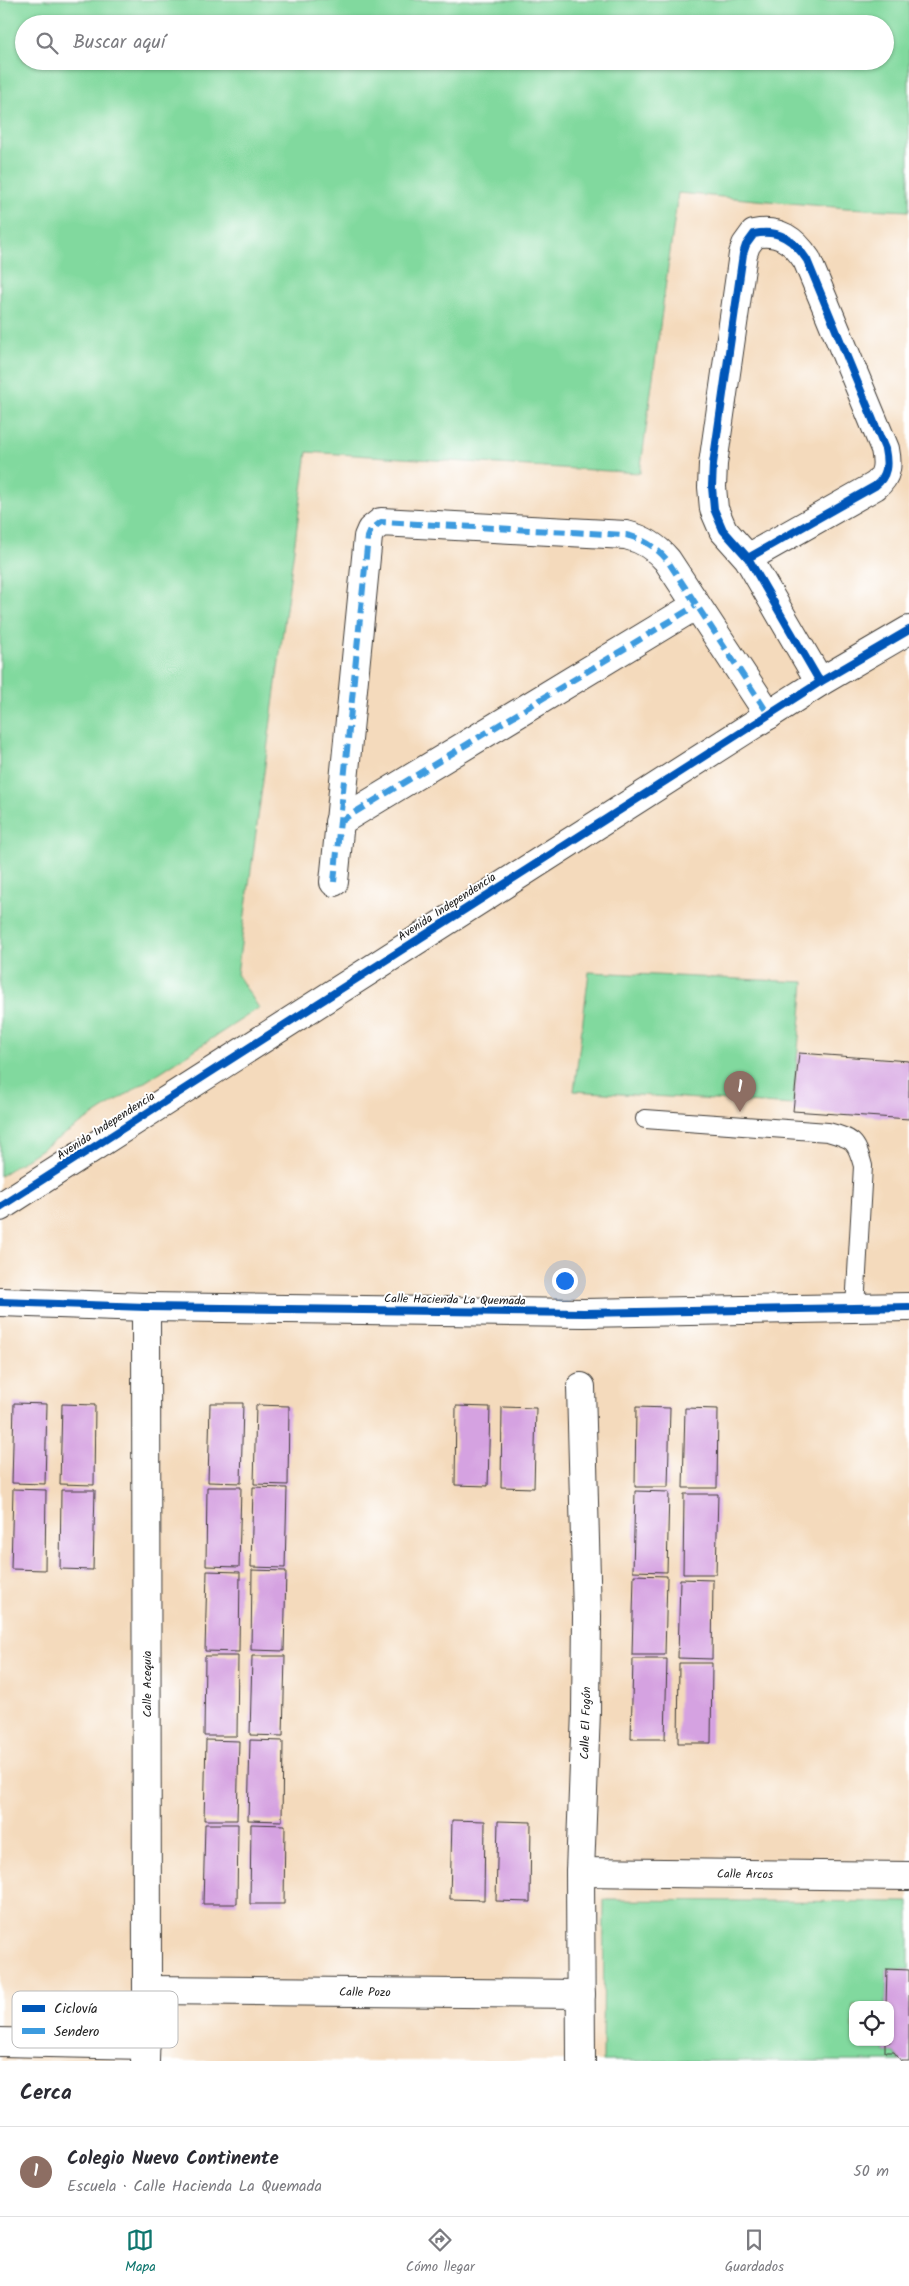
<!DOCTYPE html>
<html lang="es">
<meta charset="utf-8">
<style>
:root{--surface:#fff;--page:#f2f2f3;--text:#2b2b33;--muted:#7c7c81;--line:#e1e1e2;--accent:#0f766e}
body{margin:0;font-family:Kalam,sans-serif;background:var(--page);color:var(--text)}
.controls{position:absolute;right:15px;bottom:15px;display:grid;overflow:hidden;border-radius:10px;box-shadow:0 1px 4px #0004}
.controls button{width:45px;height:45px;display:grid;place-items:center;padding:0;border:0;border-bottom:1px solid var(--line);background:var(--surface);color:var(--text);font:25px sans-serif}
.you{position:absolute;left:564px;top:1280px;width:18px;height:18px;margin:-12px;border:4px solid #fff;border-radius:50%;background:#1a73e8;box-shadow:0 0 0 8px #1a73e833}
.badge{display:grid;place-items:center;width:32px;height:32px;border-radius:50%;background:var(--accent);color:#fff;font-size:16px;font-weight:700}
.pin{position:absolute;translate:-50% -41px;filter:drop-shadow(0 1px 2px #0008)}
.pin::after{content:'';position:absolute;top:26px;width:18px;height:15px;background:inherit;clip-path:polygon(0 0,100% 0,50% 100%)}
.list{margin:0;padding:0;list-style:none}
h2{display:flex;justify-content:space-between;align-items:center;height:65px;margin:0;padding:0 20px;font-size:21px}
h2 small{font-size:16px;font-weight:400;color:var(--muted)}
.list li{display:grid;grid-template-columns:32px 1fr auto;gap:15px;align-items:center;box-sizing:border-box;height:90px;padding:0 20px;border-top:1px solid var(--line)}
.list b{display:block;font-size:19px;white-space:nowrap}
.list p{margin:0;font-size:16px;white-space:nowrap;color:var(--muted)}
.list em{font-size:16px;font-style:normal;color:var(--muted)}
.icon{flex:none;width:28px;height:28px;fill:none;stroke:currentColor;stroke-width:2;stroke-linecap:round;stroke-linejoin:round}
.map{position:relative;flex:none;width:909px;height:2061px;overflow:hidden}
.search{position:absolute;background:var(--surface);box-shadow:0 1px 4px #0004;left:15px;right:15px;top:15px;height:55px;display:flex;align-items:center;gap:12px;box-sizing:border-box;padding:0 18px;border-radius:28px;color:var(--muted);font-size:19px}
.sheet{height:155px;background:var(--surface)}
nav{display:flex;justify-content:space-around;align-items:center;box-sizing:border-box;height:70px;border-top:1px solid var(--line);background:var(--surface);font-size:14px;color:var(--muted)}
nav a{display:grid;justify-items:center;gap:2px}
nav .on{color:var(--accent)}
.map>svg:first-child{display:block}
.green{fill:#81d99e;stroke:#4e7a5d;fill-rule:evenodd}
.building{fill:#d5a2e1}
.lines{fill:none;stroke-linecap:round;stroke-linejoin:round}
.service-casing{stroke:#3c3834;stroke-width:20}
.minor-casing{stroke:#3c3834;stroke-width:30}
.tertiary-casing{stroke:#3c3834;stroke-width:30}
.service{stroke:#fff;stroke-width:18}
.minor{stroke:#fff;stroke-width:28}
.tertiary{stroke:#fff;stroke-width:28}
.quiet{stroke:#3c9bdf;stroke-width:6;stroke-dasharray:12 6;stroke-linecap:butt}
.cycleway-casing{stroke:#fff;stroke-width:11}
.cycleway{stroke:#0057b8;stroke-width:8}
.labels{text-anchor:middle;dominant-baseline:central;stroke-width:4;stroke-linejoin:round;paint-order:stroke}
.street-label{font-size:12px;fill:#1c1c1c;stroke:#fff}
.key{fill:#fff;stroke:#bbb;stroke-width:1}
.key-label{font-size:14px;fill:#1c1c1c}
</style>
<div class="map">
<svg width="909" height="2061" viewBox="0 0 909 2061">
<rect width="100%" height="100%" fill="#fff"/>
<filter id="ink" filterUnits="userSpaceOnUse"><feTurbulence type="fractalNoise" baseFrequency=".02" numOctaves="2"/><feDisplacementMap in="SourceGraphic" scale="10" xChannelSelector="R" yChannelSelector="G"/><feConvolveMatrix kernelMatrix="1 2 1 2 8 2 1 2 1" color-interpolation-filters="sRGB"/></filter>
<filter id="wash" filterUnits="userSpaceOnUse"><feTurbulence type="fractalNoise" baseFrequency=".0096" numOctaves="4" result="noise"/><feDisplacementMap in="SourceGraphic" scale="20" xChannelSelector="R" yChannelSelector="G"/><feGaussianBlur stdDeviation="1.12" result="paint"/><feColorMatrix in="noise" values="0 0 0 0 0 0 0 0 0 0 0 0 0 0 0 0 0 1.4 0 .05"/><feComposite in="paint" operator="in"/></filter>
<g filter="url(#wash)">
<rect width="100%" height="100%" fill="#f4dabc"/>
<g class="green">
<path d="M0 0H909V211L846 208 678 193 640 473 307 452 237 974 259 1008 0 1176ZM24 24H885V61H24Z"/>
<path d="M589 972 804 982 793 1105 574 1091Z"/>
<path d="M604 1900 909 1902V1970L887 1969 886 2005H853V2042H885V2052H894L901 2061H603Z"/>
</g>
<g id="blocks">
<g class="building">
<path d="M799 1053 909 1061V1119L793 1111Z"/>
<path d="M14 1403 47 1404 45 1484 12 1483Z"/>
<path d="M210 1403H243L241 1483 208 1482Z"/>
<path d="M62 1404 95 1405 94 1485 60 1484Z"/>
<path d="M256 1405 289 1406 288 1485 254 1484Z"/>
<path d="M456 1406 490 1407 488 1486 455 1485Z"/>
<path d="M502 1407 536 1408 534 1488 501 1487Z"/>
<path d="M636 1407 670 1408 668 1487H635Z"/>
<path d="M685 1408 718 1409 717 1488H683Z"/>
<path d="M207 1487H241L239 1567 206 1566Z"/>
<path d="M253 1487 287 1488 285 1568 251 1567Z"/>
<path d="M13 1489 46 1490 45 1570 11 1569Z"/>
<path d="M61 1490H95L93 1570 60 1569Z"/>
<path d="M635 1491 669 1492 667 1572 633 1571Z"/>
<path d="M684 1494H718L716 1574H683Z"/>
<path d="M252 1570 286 1571 284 1651 251 1650Z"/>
<path d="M207 1571 240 1572 239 1652 205 1651Z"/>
<path d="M634 1575 667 1576 665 1655H632Z"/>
<path d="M680 1579 713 1580 712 1659 678 1658Z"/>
<path d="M205 1656H238L237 1736H204Z"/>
<path d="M252 1656H285L283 1736 250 1735Z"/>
<path d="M633 1659H667L665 1739H631Z"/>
<path d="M679 1663H712L711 1743H678Z"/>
<path d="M206 1740 239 1741 237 1820H204Z"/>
<path d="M250 1740 283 1741 282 1821 248 1820Z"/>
<path d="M452 1820 485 1821 484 1900 450 1899Z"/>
<path d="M498 1821 531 1822 530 1902 496 1901Z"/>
<path d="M205 1824H238L237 1904H203Z"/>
<path d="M251 1824 285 1825 284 1904H250Z"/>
<path d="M887 1969 909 1970V2061H901L894 2052H885V2042H890V2005H886Z"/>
</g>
</g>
</g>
<g filter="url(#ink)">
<use href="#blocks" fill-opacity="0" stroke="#3c3834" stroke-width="1"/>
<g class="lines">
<g class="service-casing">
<path id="service" d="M645 1119 828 1132C853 1139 856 1140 863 1166L855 1308"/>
</g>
<g class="minor-casing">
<g id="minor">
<path d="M748 558 875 486C888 476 888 464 885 449L807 260C794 240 779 229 754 234L746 245 743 254 713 464 712 487 714 509 723 530 748 558 820 682"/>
<path d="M339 822 695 606"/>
<path d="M334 882 368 537 371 530 381 522 626 535C643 539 656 547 667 560L769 715"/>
<path d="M0 1302 146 1307 584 1313 909 1307"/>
<path id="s1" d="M580 1872 909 1876"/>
<path id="s2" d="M147 1990 581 1994"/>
<path d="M0 2042 146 2045"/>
<path d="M145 2061 147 1990 146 1307"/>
<path id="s3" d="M581 2061 580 1872 586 1711 587 1616 581 1387"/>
</g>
</g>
<g class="tertiary-casing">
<path id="tertiary" d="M0 1207 820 682 909 630"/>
</g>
<use href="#service" class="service"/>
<use href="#minor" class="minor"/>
<use href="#tertiary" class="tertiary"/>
<g class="quiet">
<path d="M339 822 695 606"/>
<path d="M334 882 368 537 371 530 381 522 626 535C643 539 656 547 667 560L769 715"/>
</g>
<g class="cycleway-casing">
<g id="cycleway">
<path d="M748 558 875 486C888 476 888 464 885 449L807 260C794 240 779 229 754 234L746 245 743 254 713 464 712 487 714 509 723 530 748 558 820 682"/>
<path d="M0 1207 820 682 909 630"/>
<path d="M0 1302 146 1307 584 1313 909 1307"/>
</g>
</g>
<use href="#cycleway" class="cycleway"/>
</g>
</g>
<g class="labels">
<g class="street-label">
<text transform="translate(447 907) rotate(-33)">Avenida Independencia</text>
<text transform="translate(106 1126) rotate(-33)">Avenida Independencia</text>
<text transform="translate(455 1300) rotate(1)">Calle Hacienda La Quemada</text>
<text transform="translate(147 1684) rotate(-90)">Calle Acequia</text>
<text stroke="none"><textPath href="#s3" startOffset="338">Calle El Fogón</textPath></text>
<text stroke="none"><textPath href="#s1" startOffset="165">Calle Arcos</textPath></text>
<text stroke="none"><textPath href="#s2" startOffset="218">Calle Pozo</textPath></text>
</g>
</g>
<rect x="12" y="1991" width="166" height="57" rx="8" class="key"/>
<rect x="22" y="2005" width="23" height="7" fill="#0057b8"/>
<rect x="22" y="2028" width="23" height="6" fill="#3c9bdf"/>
<g class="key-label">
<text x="54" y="2013">Ciclovía</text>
<text x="54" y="2036">Sendero</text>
</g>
</svg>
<div class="controls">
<button><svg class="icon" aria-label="locate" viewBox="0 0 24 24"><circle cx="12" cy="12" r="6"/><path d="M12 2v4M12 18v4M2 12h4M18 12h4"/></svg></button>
</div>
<div class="you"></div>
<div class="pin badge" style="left:740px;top:1112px;background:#8d6e63">1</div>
<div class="search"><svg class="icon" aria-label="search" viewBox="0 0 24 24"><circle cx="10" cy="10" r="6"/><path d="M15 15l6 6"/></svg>Buscar aquí</div>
</div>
<section class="sheet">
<h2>Cerca<small></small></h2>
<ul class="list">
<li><span class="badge" style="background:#8d6e63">1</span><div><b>Colegio Nuevo Continente</b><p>Escuela · Calle Hacienda La Quemada</p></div><em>50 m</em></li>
</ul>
</section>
<nav>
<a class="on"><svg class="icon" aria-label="map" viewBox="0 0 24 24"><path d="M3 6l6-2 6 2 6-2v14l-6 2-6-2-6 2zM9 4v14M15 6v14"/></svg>Mapa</a>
<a><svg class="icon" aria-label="directions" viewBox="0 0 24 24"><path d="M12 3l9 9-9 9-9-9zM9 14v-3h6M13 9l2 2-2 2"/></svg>Cómo llegar</a>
<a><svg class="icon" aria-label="saved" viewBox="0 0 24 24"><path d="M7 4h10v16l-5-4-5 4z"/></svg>Guardados</a>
</nav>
